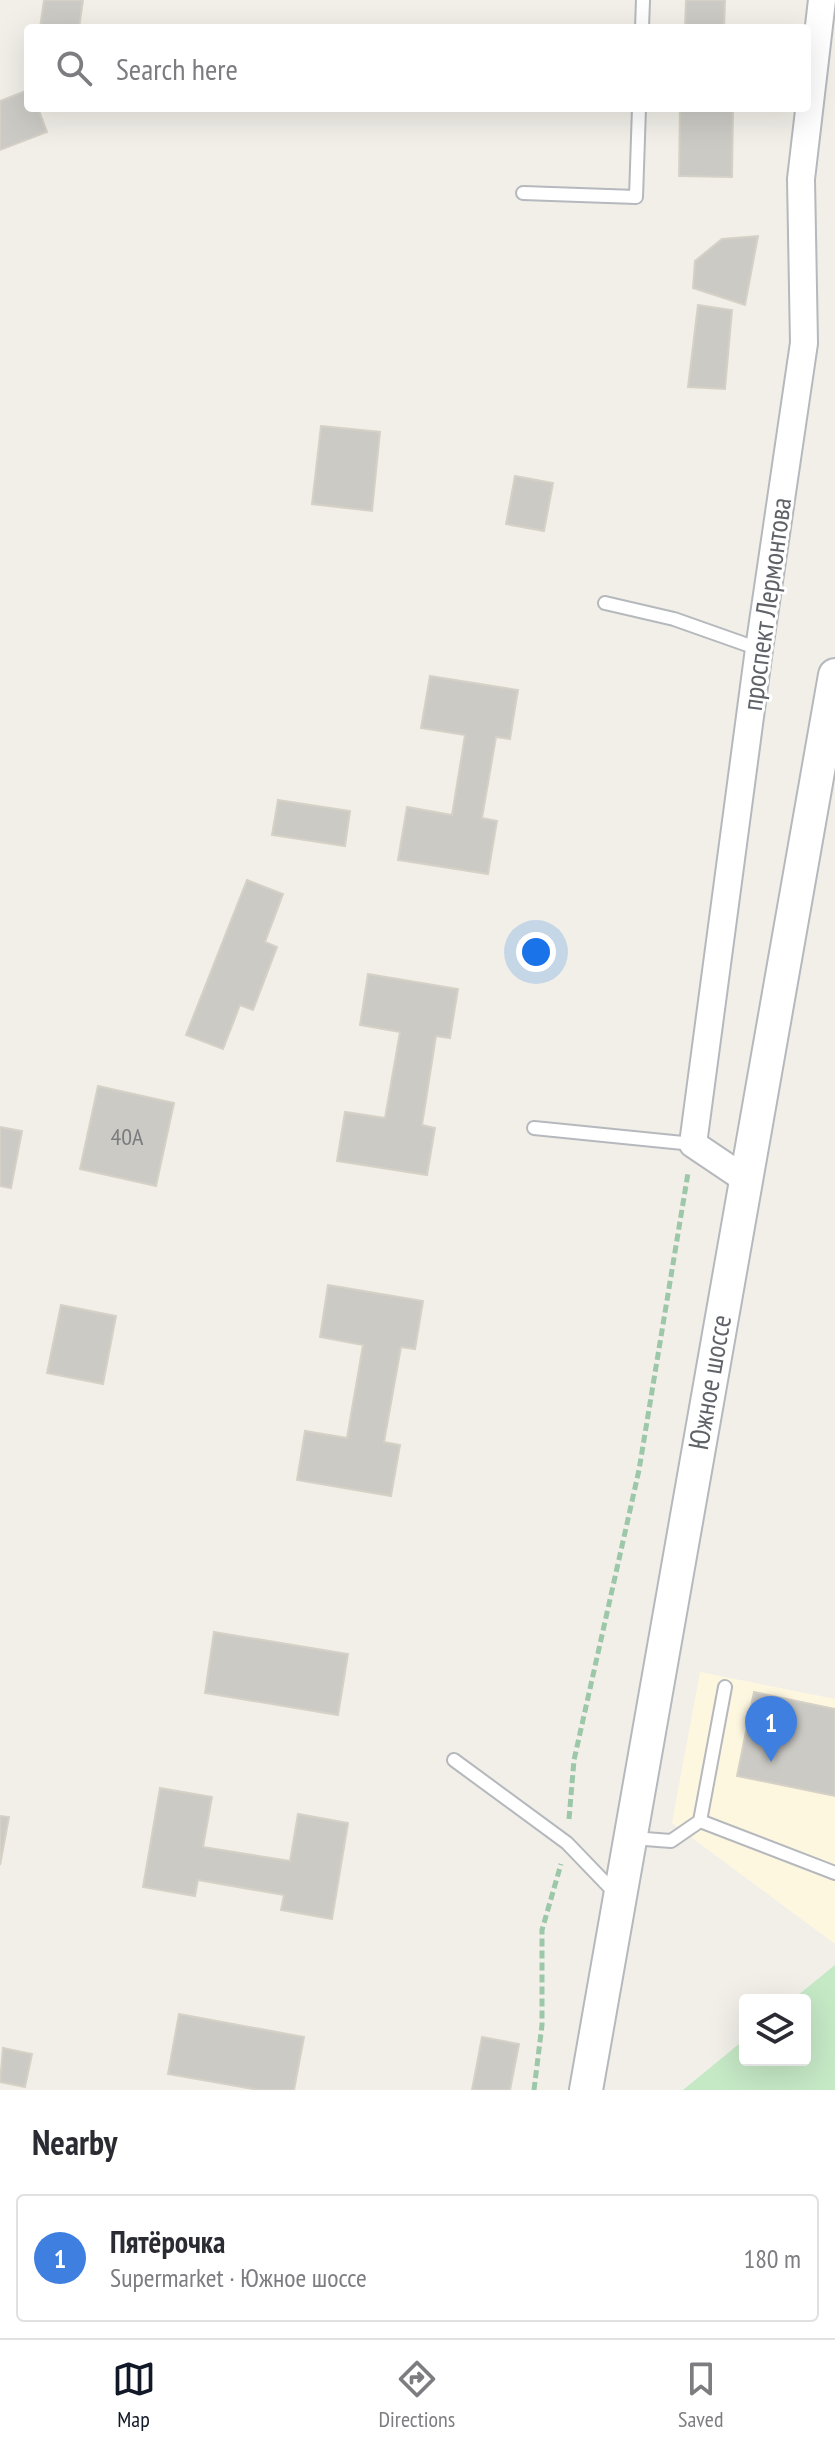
<!DOCTYPE html>
<meta charset="utf-8">
<style>
:root{--surface:#fff;--page:#f7f7f7;--text:#2b2b33;--muted:#7c7c81;--line:#e1e1e2;--accent:#111827}
body{margin:0;font-family:"PT Sans Narrow",sans-serif;background:var(--page);color:var(--text)}
.controls{position:absolute;right:24px;bottom:24px;display:grid;overflow:hidden;border-radius:8px;box-shadow:0 8px 32px #0002}
.controls button{width:72px;height:72px;display:grid;place-items:center;padding:0;border:0;border-bottom:2px solid var(--line);background:var(--surface);color:var(--text);font:40px sans-serif}
.you{position:absolute;left:536px;top:952px;width:28px;height:28px;margin:-20px;border:6px solid #fff;border-radius:50%;background:#1a73e8;box-shadow:0 0 0 12px #1a73e833}
.badge{display:grid;place-items:center;width:52px;height:52px;border-radius:50%;background:var(--accent);color:#fff;font-size:26px;font-weight:700}
.pin{position:absolute;translate:-50% -66px;filter:drop-shadow(0 2px 4px #0008)}
.pin::after{content:'';position:absolute;top:42px;width:28px;height:24px;background:inherit;clip-path:polygon(0 0,100% 0,50% 100%)}
.list{margin:0;padding:0;list-style:none}
h2{display:flex;justify-content:space-between;align-items:center;height:104px;margin:0;padding:0 32px;font-size:34px}
h2 small{font-size:26px;font-weight:400;color:var(--muted)}
.list li{display:grid;grid-template-columns:52px 1fr auto;gap:24px;align-items:center;box-sizing:border-box;height:128px;margin:0 16px 16px;padding:0 16px;border:2px solid var(--line);border-radius:8px}
.list b{display:block;font-size:30px;white-space:nowrap}
.list p{margin:0;font-size:26px;white-space:nowrap;color:var(--muted)}
.list em{font-size:26px;font-style:normal;color:var(--muted)}
.icon{flex:none;width:44px;height:44px;fill:none;stroke:currentColor;stroke-width:2;stroke-linecap:round;stroke-linejoin:round}
.map{position:relative;flex:none;width:835px;height:2090px;overflow:hidden}
.search{position:absolute;background:var(--surface);box-shadow:0 8px 32px #0002;left:24px;right:24px;top:24px;height:88px;display:flex;align-items:center;gap:20px;box-sizing:border-box;padding:0 28px;border-radius:8px;color:var(--muted);font-size:30px}
.sheet{height:248px;background:var(--surface)}
nav{display:flex;justify-content:space-around;align-items:center;box-sizing:border-box;height:112px;border-top:2px solid var(--line);background:var(--surface);font-size:22px;color:var(--muted)}
nav a{display:grid;justify-items:center;gap:4px}
nav .on{color:var(--accent)}
.map>svg:first-child{display:block}
.commercial{fill:#fef7e0}
.green{fill:#c5e8c5}
.building{fill:#cccac5;stroke:#d6d1c6;stroke-width:2}
.lines{fill:none;stroke-linecap:round;stroke-linejoin:round}
.service-casing{stroke:#b5b8bc;stroke-width:16}
.minor-casing{stroke:#b5b8bc;stroke-width:30}
.tertiary-casing{stroke:#b5b8bc;stroke-width:36}
.path{stroke:#9cc7a9;stroke-width:5;stroke-dasharray:8 4;stroke-linecap:butt}
.service{stroke:#fff;stroke-width:12}
.minor{stroke:#fff;stroke-width:26}
.tertiary{stroke:#fff;stroke-width:32}
.labels{text-anchor:middle;dominant-baseline:central;stroke-width:6;stroke-linejoin:round;paint-order:stroke}
.number-label{font-size:24px;fill:#7a7d7f}
.street-label{font-size:28px;fill:#5f6368;stroke:#fff}
</style>
<div class="map">
<svg width="835" height="2090" viewBox="0 0 835 2090">
<rect width="100%" height="100%" fill="#f1efe8"/>
<path class="commercial" d="M700 1672 835 1699V1944L672 1823Z"/>
<path class="green" d="M835 1965V2090H683L745 2039V2060H805V2000H792Z"/>
<g class="building">
<path d="M44 0H83L79 28H40Z"/>
<path d="M686 0H725L724 28H685Z"/>
<path d="M28 90V108H38L47 132 0 150V101Z"/>
<path d="M680 108H733L732 177 679 176Z"/>
<path d="M758 236 745 305 693 288 695 261 722 239Z"/>
<path d="M698 305 732 310 725 389 688 387Z"/>
<path d="M321 426 380 432 372 511 312 504Z"/>
<path d="M515 476 553 483 544 531 506 524Z"/>
<path d="M430 676 518 690 510 739 496 737 482 818 497 821 488 874 398 860 407 807 452 815 465 735 421 728Z"/>
<path d="M278 800 350 811 345 846 272 835Z"/>
<path d="M247 880 283 894 265 942 277 947 253 1010 240 1005 223 1049 186 1035Z"/>
<path d="M368 974 458 989 450 1038 436 1036 422 1125 435 1128 427 1175 337 1161 345 1112 385 1118 400 1032 360 1025Z"/>
<path d="M98 1086 174 1103 156 1186 80 1169Z"/>
<path d="M0 1127 22 1131 11 1188 0 1186Z"/>
<path d="M328 1285 423 1301 415 1349 401 1347 384 1442 400 1445 391 1496 297 1480 305 1431 347 1438 363 1345 320 1337Z"/>
<path d="M61 1305 116 1316 103 1384 47 1373Z"/>
<path d="M214 1632 348 1654 338 1715 205 1693Z"/>
<path d="M754 1692 835 1709V1796L737 1776Z"/>
<path d="M160 1788 212 1797 203 1847 290 1861 298 1814 348 1823 332 1919 281 1910 284 1895 198 1880 195 1896 143 1887Z"/>
<path d="M0 1816 9 1817 0 1865Z"/>
<path d="M179 2014 304 2037 294 2090H259L168 2074Z"/>
<path d="M482 2037 519 2044 510 2090H472Z"/>
<path d="M3 2048 32 2054 25 2087 0 2082Z"/>
</g>
<g class="lines">
<g class="service-casing">
<g id="service">
<path d="M642 28 643 0"/>
<path d="M523 193 636 197 639 108"/>
<path d="M605 603 674 619 759 649"/>
<path d="M534 1128 693 1144"/>
<path d="M454 1760 567 1843 618 1896"/>
<path d="M700 1821 835 1873"/>
<path d="M632 1838 671 1841 700 1821 725 1687"/>
</g>
</g>
<g class="minor-casing">
<path id="minor" d="M745 1179 693 1144 759 649 804 343 801 179 822 0"/>
</g>
<g class="tertiary-casing">
<path id="tertiary" d="M586 2090 835 675"/>
</g>
<g class="path">
<path d="M569 1819 574 1760 639 1470 688 1173"/>
<path d="M534 2090 542 2025V1930L561 1864"/>
</g>
<use href="#service" class="service"/>
<use href="#minor" class="minor"/>
<use href="#tertiary" class="tertiary"/>
</g>
<g class="labels">
<g class="number-label">
<text x="127" y="1136">40А</text>
</g>
<g class="street-label">
<text transform="translate(766 604) rotate(-82)">проспект Лермонтова</text>
<text transform="translate(709 1382) rotate(-80)">Южное шоссе</text>
</g>
</g>
</svg>
<div class="controls">
<button><svg class="icon" aria-label="layers" viewBox="0 0 24 24"><path d="M12 4l9 5-9 5-9-5zM3 14l9 5 9-5"/></svg></button>
</div>
<div class="you"></div>
<div class="pin badge" style="left:771px;top:1762px;background:#3f7fe0">1</div>
<div class="search"><svg class="icon" aria-label="search" viewBox="0 0 24 24"><circle cx="10" cy="10" r="6"/><path d="M15 15l6 6"/></svg>Search here</div>
</div>
<section class="sheet">
<h2>Nearby<small></small></h2>
<ul class="list">
<li><span class="badge" style="background:#3f7fe0">1</span><div><b>Пятёрочка</b><p>Supermarket · Южное шоссе</p></div><em>180 m</em></li>
</ul>
</section>
<nav>
<a class="on"><svg class="icon" aria-label="map" viewBox="0 0 24 24"><path d="M3 6l6-2 6 2 6-2v14l-6 2-6-2-6 2zM9 4v14M15 6v14"/></svg>Map</a>
<a><svg class="icon" aria-label="directions" viewBox="0 0 24 24"><path d="M12 3l9 9-9 9-9-9zM9 14v-3h6M13 9l2 2-2 2"/></svg>Directions</a>
<a><svg class="icon" aria-label="saved" viewBox="0 0 24 24"><path d="M7 4h10v16l-5-4-5 4z"/></svg>Saved</a>
</nav>
